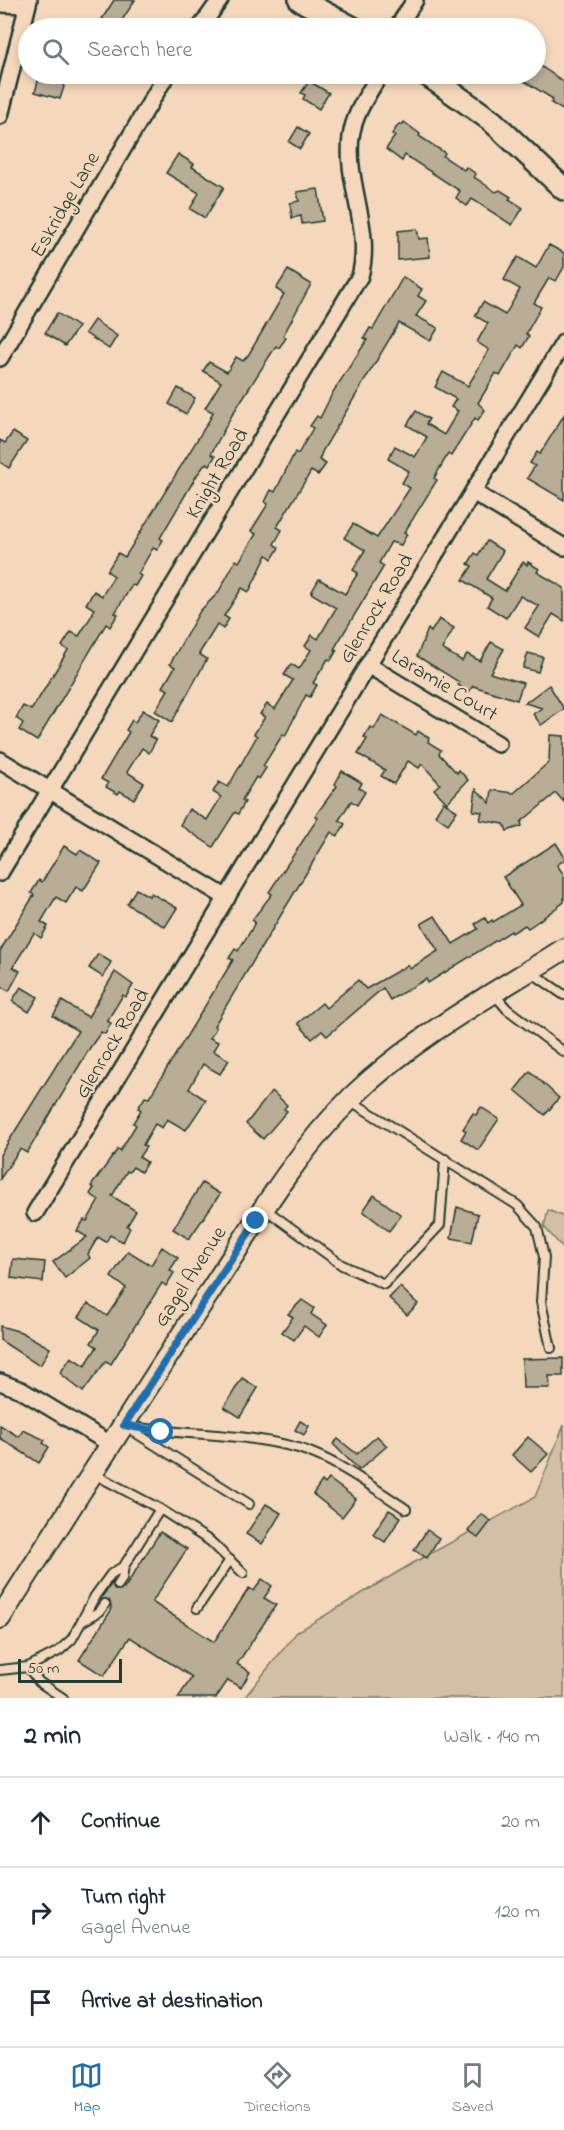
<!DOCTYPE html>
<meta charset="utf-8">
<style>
:root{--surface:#fff;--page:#f6f6f7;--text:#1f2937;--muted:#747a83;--line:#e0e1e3;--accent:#1f6fb2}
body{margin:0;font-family:"Indie Flower",sans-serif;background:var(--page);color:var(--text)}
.scale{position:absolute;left:18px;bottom:15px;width:104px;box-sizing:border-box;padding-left:6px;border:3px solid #1f3d34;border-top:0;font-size:16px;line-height:21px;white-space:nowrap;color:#1f3d34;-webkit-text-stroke:4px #f5d8bb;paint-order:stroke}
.stop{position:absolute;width:18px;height:18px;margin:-14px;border:4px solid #1f6fb2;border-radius:50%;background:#fff}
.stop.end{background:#1f6fb2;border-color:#fff;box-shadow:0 2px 6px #0008}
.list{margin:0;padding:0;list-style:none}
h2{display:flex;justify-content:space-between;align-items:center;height:78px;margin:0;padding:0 24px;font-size:26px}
h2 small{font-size:20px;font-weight:400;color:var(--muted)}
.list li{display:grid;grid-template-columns:39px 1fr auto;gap:18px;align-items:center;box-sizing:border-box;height:90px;padding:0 24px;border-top:2px solid var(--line)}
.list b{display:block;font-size:22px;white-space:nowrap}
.list p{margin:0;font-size:20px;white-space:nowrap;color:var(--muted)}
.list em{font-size:20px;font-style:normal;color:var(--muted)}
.icon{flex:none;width:33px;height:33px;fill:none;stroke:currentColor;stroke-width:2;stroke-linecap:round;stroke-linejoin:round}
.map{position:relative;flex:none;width:564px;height:1698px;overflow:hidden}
.search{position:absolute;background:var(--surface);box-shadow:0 3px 9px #0003;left:18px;right:18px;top:18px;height:66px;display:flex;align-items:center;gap:15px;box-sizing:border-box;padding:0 21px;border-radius:33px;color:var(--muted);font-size:22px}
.sheet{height:348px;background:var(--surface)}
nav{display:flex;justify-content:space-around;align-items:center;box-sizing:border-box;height:84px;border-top:2px solid var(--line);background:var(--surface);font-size:16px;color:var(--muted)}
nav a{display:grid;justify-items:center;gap:3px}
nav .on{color:var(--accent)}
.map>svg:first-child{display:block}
.green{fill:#d2bfa5;stroke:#787e6c;stroke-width:1.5}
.building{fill:#b9ad96;stroke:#1f3d34;stroke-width:1.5}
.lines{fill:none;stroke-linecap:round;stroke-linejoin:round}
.service-casing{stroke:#1f3d34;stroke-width:12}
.minor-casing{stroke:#1f3d34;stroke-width:20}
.tertiary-casing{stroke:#1f3d34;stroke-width:24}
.secondary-casing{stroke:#1f3d34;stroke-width:26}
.service{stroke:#f5d8bb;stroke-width:8}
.minor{stroke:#f5d8bb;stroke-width:15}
.tertiary{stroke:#f5d8bb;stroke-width:20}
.secondary{stroke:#f5d8bb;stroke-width:21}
.route{stroke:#1f6fb2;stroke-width:8}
.labels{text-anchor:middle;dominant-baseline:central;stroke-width:4.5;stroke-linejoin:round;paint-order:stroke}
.street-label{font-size:21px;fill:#1f3d34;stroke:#f5d8bb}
</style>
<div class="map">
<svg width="564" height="1698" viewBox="0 0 564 1698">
<rect width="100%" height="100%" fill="#f5d8bb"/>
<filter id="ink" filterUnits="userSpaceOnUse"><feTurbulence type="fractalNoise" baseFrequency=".0167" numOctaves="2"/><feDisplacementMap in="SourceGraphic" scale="12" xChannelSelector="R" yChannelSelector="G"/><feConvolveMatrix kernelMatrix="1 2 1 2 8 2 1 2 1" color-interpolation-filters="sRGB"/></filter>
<g filter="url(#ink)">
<g class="green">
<path d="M548 1210 564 1217V1249L544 1227Z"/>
<path d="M564 1425V1698H244L297 1632 413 1563 535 1497Z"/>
</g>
<g class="building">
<path d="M114 0H135L117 28H100L104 21 102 19Z"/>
<path d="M536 63 564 82V111L551 103 553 99 513 74H536Z"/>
<path d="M40 74H68L60 99 35 92Z"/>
<path d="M309 81 329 93 319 109 303 99 305 95 301 93Z"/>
<path d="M404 122 420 134 419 136 445 153 443 156 464 170 466 167 476 174 474 177 496 192 500 190 511 197 509 199 523 208 512 225 472 199 467 206 456 198 460 191 405 155 402 161 386 149 395 136 392 134 399 124 402 125Z"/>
<path d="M298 127 309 134 300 149 289 142Z"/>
<path d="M178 154 194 164 192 167 224 187 205 218 190 209 199 193 166 173Z"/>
<path d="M318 189 323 221 302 224 301 216 292 218 290 203 299 201 297 192Z"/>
<path d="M417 229 419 239 428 238 430 257 398 260V231Z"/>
<path d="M549 245 564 253V267L556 281 549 278 534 303 541 307 526 334 529 336 522 348 518 345 500 376 496 373 478 403 485 410 478 420 475 418 451 456 448 454 434 478 437 480 404 533 407 534 401 545 391 542 379 563 384 566 334 649 337 650 331 660 328 659 313 683 317 685 310 697 306 695 305 697 285 736 283 734 263 766 266 768 259 779 256 777 242 800 245 802 238 814 235 812 213 847 180 825 189 809 207 820 221 797 213 792 219 782 228 787 257 736 254 734 265 717 260 714 267 704 275 709 293 680 284 675 291 664 299 669 311 650 305 646 312 635 318 639 336 608 311 593 319 579 345 594 358 573 353 570 365 550 344 538 353 524 377 538 410 488 402 483 409 471 388 459 395 446 415 457 427 437 407 425 416 411 429 419 426 424 444 435 458 411 451 407 456 399 435 387 443 372 468 386 489 350 477 342 488 323 475 316 483 302 505 315 520 289 504 280 511 267 518 257 536 268Z"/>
<path d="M288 270 311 284 283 336 286 338 279 348 276 346 232 415 211 454 215 456 210 465 206 463 197 475 160 538 163 540 157 550 153 548 138 574 141 576 135 586 132 585 115 613 118 614 110 627 106 624 37 741 19 730 23 723 16 718 23 706 31 710 36 703 68 650 62 646 71 632 79 636 92 615 94 609 86 604 94 591 102 596 114 576 107 571 118 553 125 557 210 419 213 412 205 408 221 382 203 371 209 362 227 372 236 357 243 361 249 354 284 294 276 289Z"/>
<path d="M403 277 422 289 418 296 426 301 416 316 438 328 430 341 399 323 323 450 319 460 326 464 318 475 311 471 277 527 282 530 274 544 279 548 272 559 267 555 249 592 242 588 224 616 229 619 223 629 217 625 202 649 199 654 207 659 172 722 155 711 168 690 163 687 175 667 170 664 200 611 218 593 236 560 239 562 256 534 251 531 268 504 265 502 271 490 275 492 295 452 298 454 313 428 310 426 317 416 320 418 333 392 367 340 364 338 370 328 373 329Z"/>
<path d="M57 313 78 327 65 346 45 333Z"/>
<path d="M94 320 117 336 109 349 85 333Z"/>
<path d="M178 388 195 398 186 414 169 404Z"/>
<path d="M564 415V500L527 478 535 466 530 463 537 452 540 454Z"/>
<path d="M13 432 27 441 9 468 0 462V440L5 443Z"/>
<path d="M487 541 503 551 486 579 505 591 523 562 527 565 528 562 539 569 537 572 564 588V621L553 614 539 637 525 628 539 606 520 596 506 618 487 606 492 598 463 580 472 566 468 564 475 553 478 555Z"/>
<path d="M439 619 454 628 442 649 462 661 467 654 480 661 491 642 504 649 490 673 523 683 517 700 473 686 469 692 458 685 459 682 417 656 428 629 431 632Z"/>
<path d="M528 653 543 657 538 672 523 668Z"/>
<path d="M549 685 564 709 541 725 533 714 542 708 525 703Z"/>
<path d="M143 710 159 720 149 736 156 740 149 753 142 748 127 772 144 783 134 799 120 791 118 794 106 787 108 783 101 779 129 732 126 730 132 720 135 722Z"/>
<path d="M382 715 416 735 418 731 429 738 428 742 441 750 439 754 457 773 459 770 468 780 447 803 434 789 440 784 422 764 419 768 408 761 394 784 381 776 385 770 358 754 367 739 364 737 370 727 374 729Z"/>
<path d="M550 735 564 736V802L556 793 521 822 522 826 507 831 504 824 480 820 482 812 473 811 476 789 490 803 492 790 514 793 549 762Z"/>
<path d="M342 771 362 783 359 788 365 792 357 805 351 801 339 820 345 824 338 836 331 832 214 1026 216 1028 210 1038 218 1042 213 1051 229 1060 220 1074 203 1064 189 1089 206 1100 186 1130 167 1119 162 1128 155 1124 143 1145 146 1147 139 1157 147 1162 141 1172 133 1167 129 1172 127 1171 112 1196 136 1211 127 1226 130 1228 123 1242 110 1235 106 1242 98 1237 88 1254 90 1258 65 1278 53 1262 87 1237 77 1231 84 1220 87 1221 99 1200 90 1194 94 1188 91 1186 118 1149 120 1151 136 1125 133 1123 141 1110 138 1108 145 1097 149 1098 233 960 229 958 235 949 238 951 250 932 255 922 252 920 272 894 269 892 318 818 315 816 337 786 335 784Z"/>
<path d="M443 802 457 811 448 824 435 815Z"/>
<path d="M556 843 564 856V860L557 865 564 875V902L540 920 528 928 525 925 512 933 511 931 428 983 426 979 390 1000 383 988 327 1036 322 1031 312 1039 298 1023 322 1003 326 1008 358 980 366 989 408 965 410 969 438 951 421 924 435 916 453 944 478 929 475 924 485 918 488 923 492 920 493 922 521 905 503 877Z"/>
<path d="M64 846 77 854 80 850 101 863 83 891 76 887 66 903 56 897 41 922 48 926 41 938 34 933 13 967 20 971 9 991 0 986V951L34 895 31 893 39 880 42 882Z"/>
<path d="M136 889 149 896 151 893 177 908 165 927 127 904Z"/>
<path d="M98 954 111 962 103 977 89 968Z"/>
<path d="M115 972 133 985 126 997 123 995 107 1021 111 1023 105 1034 101 1032 91 1046 27 1153 20 1149 0 1179V1155L78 1031 53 1016 62 1001 88 1017Z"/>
<path d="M21 987 38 997 29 1012 12 1001Z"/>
<path d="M530 1071 559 1098 545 1115 515 1090Z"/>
<path d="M272 1091 287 1105 284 1109 287 1111 263 1139 246 1124Z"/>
<path d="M481 1107 499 1119 478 1150 461 1139 466 1131 463 1129 473 1113 476 1115Z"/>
<path d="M202 1183 220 1194 189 1239 173 1229Z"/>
<path d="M374 1195 401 1215 389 1231 363 1211Z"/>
<path d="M457 1207 478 1214 472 1242 451 1238Z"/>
<path d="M162 1247 178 1258 170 1270 174 1273 166 1286 162 1283 111 1364 106 1361 83 1392 60 1373 71 1357 85 1366 97 1347 91 1343 99 1330 79 1317 88 1303 107 1316 126 1288 111 1277 128 1251 151 1265Z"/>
<path d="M13 1259 45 1262 43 1282 11 1278Z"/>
<path d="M400 1287 418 1304 407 1315 389 1298Z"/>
<path d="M302 1300 314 1308 311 1314 327 1325 319 1337 304 1326 294 1340 282 1332 293 1317 288 1314Z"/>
<path d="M0 1326 21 1332 50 1348 41 1364 38 1365 0 1340Z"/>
<path d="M563 1358V1376H549L550 1388H523L522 1359Z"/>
<path d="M242 1378 258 1388 240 1417 224 1407Z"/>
<path d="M300 1421 309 1426 304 1435 295 1430Z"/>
<path d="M0 1425 19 1437 23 1430 45 1440 43 1443 49 1447 39 1463 0 1438Z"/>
<path d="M377 1436 387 1446 359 1470 333 1444 338 1439 357 1454Z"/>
<path d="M528 1437 548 1454 531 1472 512 1455Z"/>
<path d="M329 1479 356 1499 342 1517 313 1494 322 1481 325 1484Z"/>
<path d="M266 1504 281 1513 262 1544 246 1534Z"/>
<path d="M389 1510 401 1517 385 1542 373 1534Z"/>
<path d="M481 1514 491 1521 478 1538 468 1531Z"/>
<path d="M427 1530 439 1538 427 1558 414 1550Z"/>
<path d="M160 1532 187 1549 152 1602 214 1642 249 1588 254 1591 262 1579 272 1586 264 1598 276 1605 237 1664 250 1672 241 1688 228 1680 216 1698H178L192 1677 130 1637 104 1676 79 1660 112 1609 109 1600 100 1599 113 1582 115 1590 124 1589Z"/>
</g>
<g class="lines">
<g class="service-casing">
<g id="service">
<path d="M531 972 564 995"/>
<path d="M494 994 507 1009 564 1052"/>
<path d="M351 1101 517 1205 537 1227 544 1257 541 1302 551 1348"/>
<path d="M265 1209 342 1265 384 1284 440 1225 445 1159"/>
<path d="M126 1426C183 1436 242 1432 298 1448 337 1460 372 1487 406 1509"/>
<path d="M128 1428 249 1504"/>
<path d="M160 1509 210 1541 243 1573"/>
<path d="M118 1585 122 1579 124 1566"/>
<path d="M197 1608 230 1560"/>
<path d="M83 1621 100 1611 105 1604"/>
<path d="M28 1667 39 1682 63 1698"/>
<path d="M0 1670 28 1667 59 1651 72 1639 95 1596 111 1574 124 1566 160 1509 94 1474"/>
</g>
</g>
<g class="minor-casing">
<g id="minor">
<path d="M0 4 27 5"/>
<path d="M200 28 220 0"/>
<path d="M397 28 415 0"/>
<path d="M0 116 29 0"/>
<path d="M0 358 167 74"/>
<path d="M473 492 564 547"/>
<path d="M368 665 498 744"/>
<path d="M0 760 227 898"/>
<path d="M0 873 360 276C373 230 345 183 351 137 354 113 369 93 380 74"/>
<path d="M35 1213 564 342"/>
<path d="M0 1382 21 1390 112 1445"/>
</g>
</g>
<g class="tertiary-casing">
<path id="tertiary" d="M0 1618C70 1509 139 1399 211 1290 254 1224 295 1153 352 1097 413 1037 492 995 564 949"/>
</g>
<g class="secondary-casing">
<g id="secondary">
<path d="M300 0 353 28"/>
<path d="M426 74 492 121 564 189"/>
</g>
</g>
<use href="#service" class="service"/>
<use href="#minor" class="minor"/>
<use href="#tertiary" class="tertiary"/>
<use href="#secondary" class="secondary"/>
</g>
</g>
<g class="lines" filter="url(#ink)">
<path class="route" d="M161 1432 124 1425 256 1221"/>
</g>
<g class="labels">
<g class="street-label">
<text transform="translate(66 205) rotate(-60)">Eskridge Lane</text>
<text transform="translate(218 474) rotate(-59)">Knight Road</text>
<text transform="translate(377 609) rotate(-59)">Glenrock Road</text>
<text transform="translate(444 686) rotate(31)">Laramie Court</text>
<text transform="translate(113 1044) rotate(-59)">Glenrock Road</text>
<text transform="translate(191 1277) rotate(-57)">Gagel Avenue</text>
</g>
</g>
</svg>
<div class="scale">50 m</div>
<div class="stop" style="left:161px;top:1432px"></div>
<div class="stop end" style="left:256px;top:1221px"></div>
<div class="search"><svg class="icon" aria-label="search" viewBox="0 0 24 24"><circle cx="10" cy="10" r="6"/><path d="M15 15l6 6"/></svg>Search here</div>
</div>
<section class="sheet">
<h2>2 min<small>Walk · 140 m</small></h2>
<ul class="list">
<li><svg class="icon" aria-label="ahead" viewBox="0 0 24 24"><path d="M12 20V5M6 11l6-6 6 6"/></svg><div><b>Continue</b></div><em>20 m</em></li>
<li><svg class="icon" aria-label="right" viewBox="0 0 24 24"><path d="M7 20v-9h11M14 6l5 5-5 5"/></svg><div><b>Turn right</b><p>Gagel Avenue</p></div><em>120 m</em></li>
<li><svg class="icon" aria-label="arrive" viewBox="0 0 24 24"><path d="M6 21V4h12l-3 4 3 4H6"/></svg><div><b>Arrive at destination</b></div></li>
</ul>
</section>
<nav>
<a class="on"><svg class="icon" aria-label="map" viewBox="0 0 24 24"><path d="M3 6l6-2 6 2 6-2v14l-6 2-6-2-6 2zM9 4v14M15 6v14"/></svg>Map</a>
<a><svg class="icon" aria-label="directions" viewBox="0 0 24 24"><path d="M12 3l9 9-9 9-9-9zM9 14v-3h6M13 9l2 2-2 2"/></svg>Directions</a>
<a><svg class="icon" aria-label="saved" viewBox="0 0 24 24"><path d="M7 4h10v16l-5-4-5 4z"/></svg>Saved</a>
</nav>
